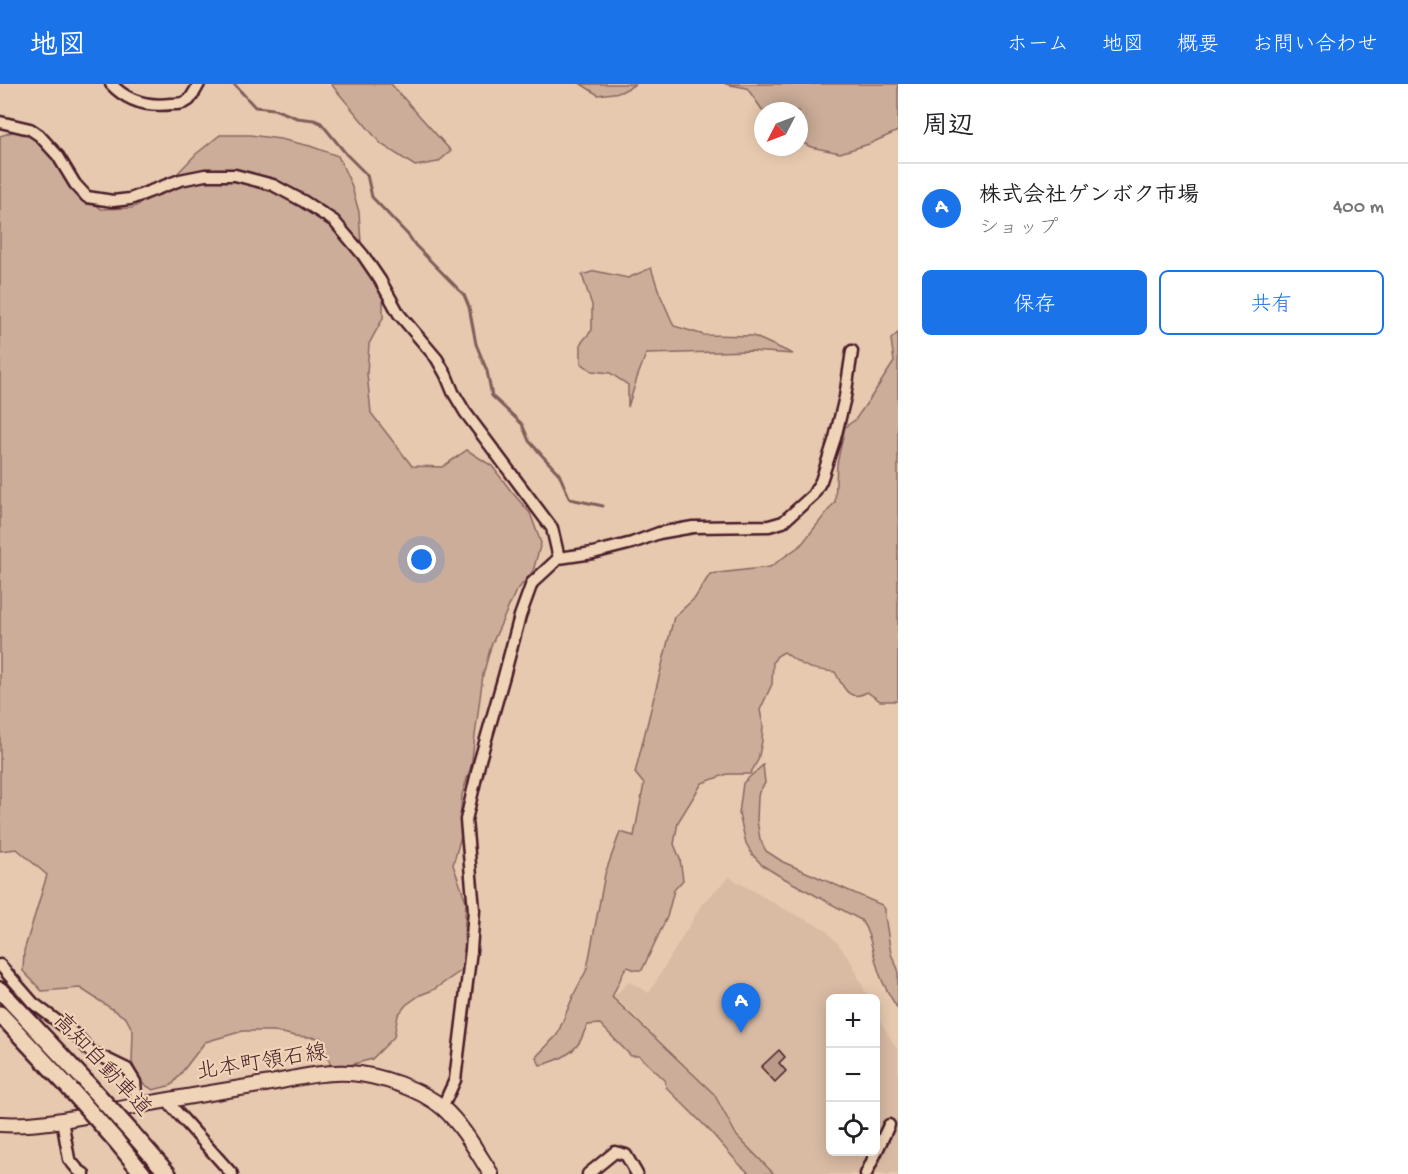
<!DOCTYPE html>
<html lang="ja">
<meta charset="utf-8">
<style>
:root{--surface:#fff;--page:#f2f2f2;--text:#202124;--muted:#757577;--line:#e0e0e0;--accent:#1a73e8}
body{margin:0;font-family:"Gochi Hand","Klee One",sans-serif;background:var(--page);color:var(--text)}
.controls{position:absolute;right:18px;bottom:18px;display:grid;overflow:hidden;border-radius:9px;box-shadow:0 3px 15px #0003}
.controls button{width:54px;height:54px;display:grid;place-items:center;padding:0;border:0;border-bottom:2px solid var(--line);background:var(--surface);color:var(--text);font:30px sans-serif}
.compass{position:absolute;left:754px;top:18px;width:54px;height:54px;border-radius:50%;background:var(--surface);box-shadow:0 3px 15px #0003;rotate:228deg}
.you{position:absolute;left:422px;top:476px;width:21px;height:21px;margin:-15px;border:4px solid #fff;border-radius:50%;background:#1a73e8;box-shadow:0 0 0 9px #1a73e833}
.badge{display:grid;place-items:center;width:39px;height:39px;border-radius:50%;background:var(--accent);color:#fff;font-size:20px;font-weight:700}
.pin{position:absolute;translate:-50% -50px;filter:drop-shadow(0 2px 3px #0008)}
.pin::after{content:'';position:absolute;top:32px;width:21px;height:18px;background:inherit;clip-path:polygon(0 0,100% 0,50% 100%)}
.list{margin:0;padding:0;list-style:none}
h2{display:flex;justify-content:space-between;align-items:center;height:78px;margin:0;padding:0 24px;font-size:26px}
h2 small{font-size:20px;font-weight:400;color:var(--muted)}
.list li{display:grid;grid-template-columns:39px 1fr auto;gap:18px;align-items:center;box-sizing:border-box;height:90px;padding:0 24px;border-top:2px solid var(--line)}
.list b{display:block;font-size:22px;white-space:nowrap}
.list p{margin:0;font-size:20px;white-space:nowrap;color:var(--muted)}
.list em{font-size:20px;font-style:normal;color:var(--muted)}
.actions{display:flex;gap:12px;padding:18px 24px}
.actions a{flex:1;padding:14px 0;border:2px solid var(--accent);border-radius:9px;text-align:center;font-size:21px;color:var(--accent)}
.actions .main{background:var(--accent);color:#fff}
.icon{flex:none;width:33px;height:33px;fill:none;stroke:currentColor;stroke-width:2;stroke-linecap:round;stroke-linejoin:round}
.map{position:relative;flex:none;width:898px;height:1090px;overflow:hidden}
header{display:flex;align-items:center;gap:36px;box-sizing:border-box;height:84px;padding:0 30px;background:var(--accent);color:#fff}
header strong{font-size:28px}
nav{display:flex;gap:33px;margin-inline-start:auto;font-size:21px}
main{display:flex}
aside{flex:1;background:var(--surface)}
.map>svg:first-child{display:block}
.built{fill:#d9bba4}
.green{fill:#ccad99;stroke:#8b6662;stroke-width:1.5}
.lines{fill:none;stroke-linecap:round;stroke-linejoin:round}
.stream{stroke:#825d5a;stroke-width:3}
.building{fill:#bb9a8a;stroke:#4a1f2b;stroke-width:1.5}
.minor-casing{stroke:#4a1f2b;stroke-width:15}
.major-casing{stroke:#4a1f2b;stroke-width:18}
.highway-casing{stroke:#4a1f2b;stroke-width:20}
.minor{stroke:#f0d4b7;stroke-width:10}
.major{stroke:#f0d4b7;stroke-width:14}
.highway{stroke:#f0d4b7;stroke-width:15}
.highway-bridge-casing{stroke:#4a1f2b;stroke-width:20;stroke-linecap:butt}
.highway-bridge{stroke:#f0d4b7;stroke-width:15}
.labels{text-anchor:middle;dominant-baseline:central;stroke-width:4.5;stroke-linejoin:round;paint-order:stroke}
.street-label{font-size:22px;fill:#4a1f2b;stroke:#f0d4b7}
</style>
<header>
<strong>地図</strong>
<nav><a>ホーム</a><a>地図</a><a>概要</a><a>お問い合わせ</a></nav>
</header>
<main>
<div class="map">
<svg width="898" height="1090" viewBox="0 0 898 1090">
<rect width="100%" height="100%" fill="#e6c9af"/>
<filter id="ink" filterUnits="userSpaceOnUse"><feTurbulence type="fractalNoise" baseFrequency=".0167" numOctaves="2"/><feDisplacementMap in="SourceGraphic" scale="12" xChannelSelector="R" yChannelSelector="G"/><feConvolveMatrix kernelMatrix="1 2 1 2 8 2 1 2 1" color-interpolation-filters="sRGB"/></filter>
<g filter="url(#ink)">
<path class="built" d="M729 793 786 826 825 845 839 861 852 879 868 914H830V1068H876V930L898 967V1090H775L753 1069 738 1051 715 1010 614 912 629 898 649 909 702 820Z"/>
<g class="green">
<path d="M331 0H391L451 67 438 78 415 82 381 60Z"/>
<path d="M581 0H636L621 8 598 11Z"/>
<path d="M725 0H898V47L869 60 840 69 811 63 799 57V27H763L747 4Z"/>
<path d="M15 47 45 58 79 105 101 125 132 124 158 110 196 70 220 51H250L280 55 310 62 338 72 351 100 359 128 361 159 374 185 383 213V234L369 260 367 289 371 329 412 382 442 383 467 366 492 382 511 407 530 429 541 459 533 487 515 509 491 562 483 591 471 682 462 711 460 736 461 752 453 781 466 817 464 852 468 882 433 906 420 911 406 921 398 931 394 953 372 975 350 981 331 982 321 954 295 952 274 947H243L205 958 172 1001 153 1006 139 997 132 978 133 947 126 934 80 904 42 907 23 887 24 867 47 791 17 765 0 767V52Z"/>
<path d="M651 184 659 208 674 242 704 251 753 252 793 270 750 267 646 270 637 294 628 323V301L610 289 592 287 581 279V259L592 246V221L582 191 595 187 628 194Z"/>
<path d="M898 249V617H880L867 608C848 619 843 602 835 588 808 585 805 584 784 568L777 572 773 578 772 600 760 626 763 641 762 657 758 676 750 690H727L702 699 678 738 674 760 680 775 683 796 674 806 667 833 642 886H635L628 883 625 885 612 913 714 1010 737 1052 774 1090H750L738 1079 710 1047 666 1003 665 996 639 972H631L600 940 588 941C584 946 583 953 579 959 570 972 554 978 540 981L536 973 557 951 574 910 587 885 605 790 620 748 634 752 644 700 635 689 674 533 695 514 710 490 770 483 801 461 835 418 837 380 845 343 855 336 871 313 894 278 891 255Z"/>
<path d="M763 681 765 699 759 708 758 713 757 736 760 755 766 767 783 778 882 821 885 825V832L891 870 898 885V925C891 914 884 903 880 891 873 873 872 852 861 836L778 791 762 781 752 770 746 759 739 730 743 699Z"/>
</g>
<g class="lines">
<path class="stream" d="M234 0 255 23 274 25 297 34 314 36 321 39 347 71 367 91 372 113 409 152 415 161 464 211 469 223 476 260 487 287 492 312 522 340 529 357 559 390 570 415 603 422"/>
</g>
<path class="building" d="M779 966 785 973 779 979 786 987 775 998 761 983Z"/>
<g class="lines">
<g class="minor-casing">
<g id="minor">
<path d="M111 0C127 17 148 23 171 20 177 20 184 20 189 16 193 11 196 5 199 0"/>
<path d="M0 38 30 45 39 51 58 72 75 100 87 113 113 117 130 115 180 96 205 91H235L273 101 303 117 334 137 363 171 380 196 399 230 437 275 446 291 453 308 465 328 552 444 559 474"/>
<path d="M0 881 33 919 77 952 90 967 127 985 135 998 137 1021"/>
<path d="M167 1017 232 1090"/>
<path d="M442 1024 455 996 471 866 474 826 466 736 480 676 504 592 520 532 532 499 559 474 593 469 632 459 659 449 693 443 769 442 783 438 813 411 821 397 835 354 845 313 852 267"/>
<path d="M62 1036 69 1075 78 1086 84 1090"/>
<path d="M588 1090 615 1068 626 1071 637 1090"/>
<path d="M866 1090 889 1041"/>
</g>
</g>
<g class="major-casing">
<path id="major" d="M0 1040C45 1043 91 1030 135 1022 178 1014 222 1007 265 1000 293 995 322 987 350 989 379 991 421 1005 443 1024 463 1042 477 1068 491 1090"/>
</g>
<g class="highway-casing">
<g id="highway">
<path d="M0 906 87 999"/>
<path d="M0 930 70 1005"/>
<path d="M133 1050 168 1090"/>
<path d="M117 1058 143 1090"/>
</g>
</g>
<use href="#minor" class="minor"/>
<use href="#major" class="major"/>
<use href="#highway" class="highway"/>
<g class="highway-bridge-casing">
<g id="highway-bridge">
<path d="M87 999 133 1050"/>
<path d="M70 1005 117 1058"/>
</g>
</g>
<use href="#highway-bridge" class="highway-bridge"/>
</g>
</g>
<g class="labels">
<g class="street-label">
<text transform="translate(262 980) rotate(-9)">北本町領石線</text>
<text transform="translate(101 982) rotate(47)">高知自動車道</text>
</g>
</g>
</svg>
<div class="controls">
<button>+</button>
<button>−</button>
<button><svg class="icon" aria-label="locate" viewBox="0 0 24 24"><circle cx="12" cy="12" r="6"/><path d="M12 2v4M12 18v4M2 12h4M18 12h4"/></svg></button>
</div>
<svg class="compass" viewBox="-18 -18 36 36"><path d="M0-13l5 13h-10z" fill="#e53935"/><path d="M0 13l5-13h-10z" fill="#757577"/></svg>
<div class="you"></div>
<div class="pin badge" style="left:741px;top:949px">A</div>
</div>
<aside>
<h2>周辺<small></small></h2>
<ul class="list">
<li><span class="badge">A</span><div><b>株式会社ゲンボク市場</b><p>ショップ</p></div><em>400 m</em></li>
</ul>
<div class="actions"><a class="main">保存</a><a>共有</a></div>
</aside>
</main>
